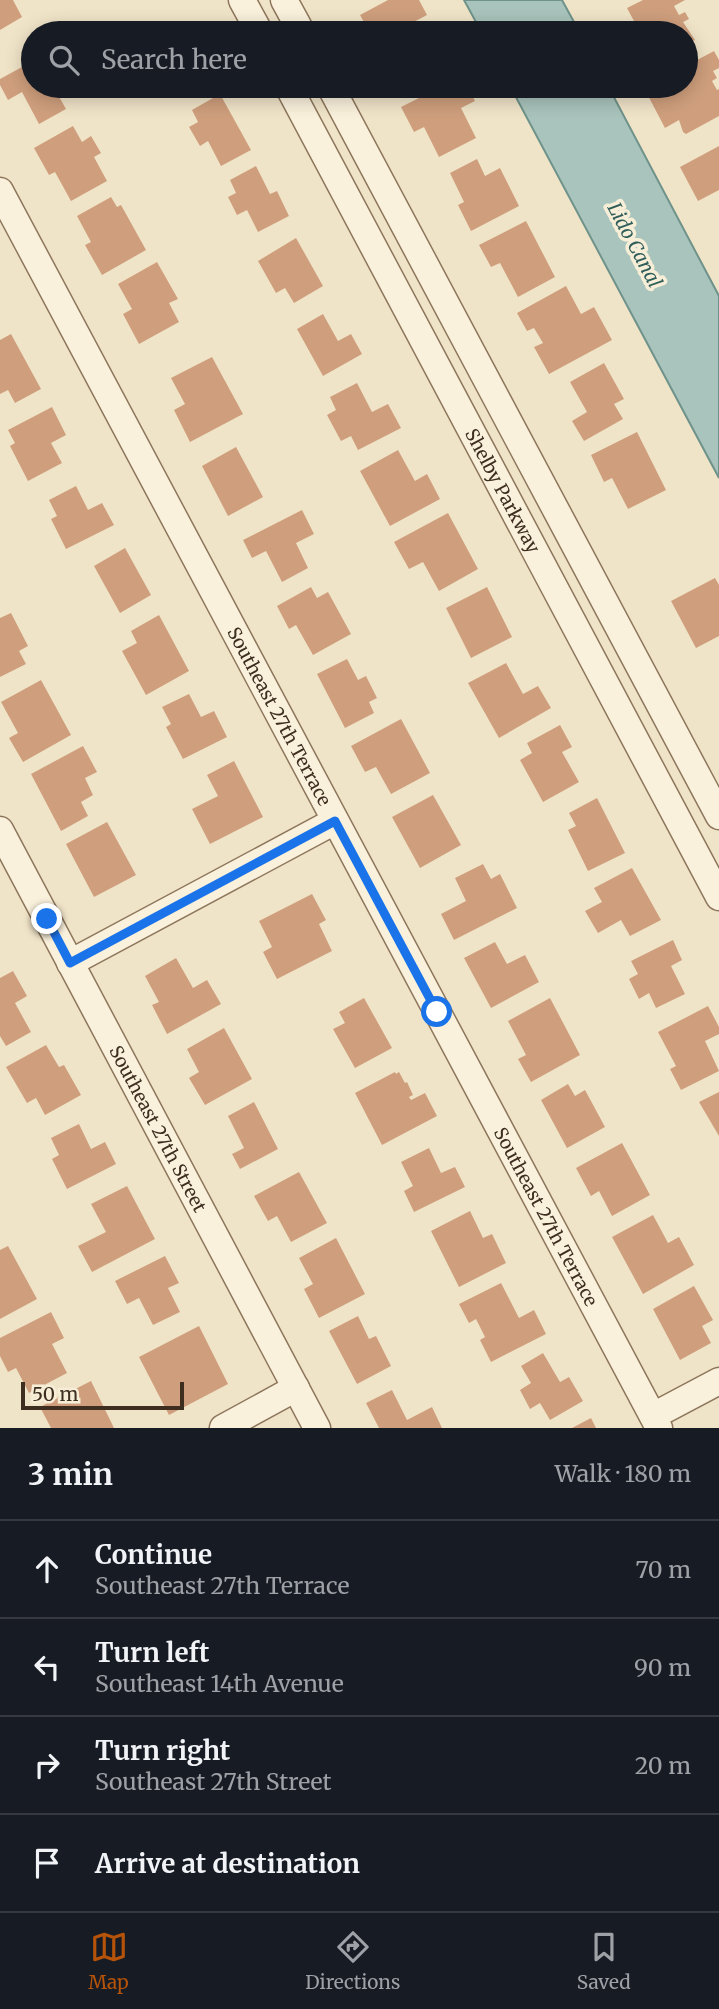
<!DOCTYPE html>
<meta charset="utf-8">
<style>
:root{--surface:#171b24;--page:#242831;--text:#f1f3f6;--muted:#9ea1a6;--line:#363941;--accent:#b45309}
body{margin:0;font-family:Merriweather,serif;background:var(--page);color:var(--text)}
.scale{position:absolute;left:21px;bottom:18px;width:163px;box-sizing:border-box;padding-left:7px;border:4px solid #3d2e20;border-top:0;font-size:19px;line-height:24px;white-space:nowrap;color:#3d2e20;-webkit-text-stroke:5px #f7eed8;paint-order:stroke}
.stop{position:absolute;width:21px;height:21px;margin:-16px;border:5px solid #1a73e8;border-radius:50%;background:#fff}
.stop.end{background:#1a73e8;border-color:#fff;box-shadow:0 2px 7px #0008}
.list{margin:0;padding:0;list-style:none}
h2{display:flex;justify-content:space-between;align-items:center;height:91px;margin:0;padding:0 28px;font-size:30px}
h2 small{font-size:23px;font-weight:400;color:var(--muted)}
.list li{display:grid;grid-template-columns:46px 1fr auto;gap:21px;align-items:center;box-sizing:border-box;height:98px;padding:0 28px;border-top:2px solid var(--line)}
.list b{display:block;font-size:26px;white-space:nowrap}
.list p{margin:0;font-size:23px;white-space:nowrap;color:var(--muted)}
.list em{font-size:23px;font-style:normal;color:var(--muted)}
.icon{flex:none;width:38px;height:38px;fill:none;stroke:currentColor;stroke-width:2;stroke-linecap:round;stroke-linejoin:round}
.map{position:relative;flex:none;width:719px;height:1428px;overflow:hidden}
.search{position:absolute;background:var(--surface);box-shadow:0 4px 18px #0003;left:21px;right:21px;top:21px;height:77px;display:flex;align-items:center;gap:18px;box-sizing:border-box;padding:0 24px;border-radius:38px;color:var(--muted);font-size:26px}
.sheet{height:483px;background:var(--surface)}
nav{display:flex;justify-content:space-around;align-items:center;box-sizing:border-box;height:98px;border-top:2px solid var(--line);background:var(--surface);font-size:19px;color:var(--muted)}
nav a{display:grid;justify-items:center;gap:4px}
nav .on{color:var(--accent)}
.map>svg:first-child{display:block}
.water{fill:#a9c4bc;stroke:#6f938a;stroke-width:2}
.building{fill:#cf9f7d}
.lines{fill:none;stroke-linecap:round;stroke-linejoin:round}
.minor-casing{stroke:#8d765c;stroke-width:29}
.minor{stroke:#faf1dc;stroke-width:26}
.route{stroke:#1a73e8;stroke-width:9}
.labels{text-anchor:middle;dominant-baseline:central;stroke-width:7;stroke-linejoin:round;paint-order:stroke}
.street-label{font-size:18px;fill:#3d2e20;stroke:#f7eed8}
.water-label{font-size:19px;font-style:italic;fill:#2f5d5a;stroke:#f7eed8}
</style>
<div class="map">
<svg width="719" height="1428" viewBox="0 0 719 1428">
<rect width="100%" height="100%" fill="#f0e4c8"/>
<g class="water">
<path d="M464 0H562L580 33H482Z"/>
<path d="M510 86H608L719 296V478Z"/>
</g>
<g class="building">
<path d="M0 0H13L22 17 0 30Z"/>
<path d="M388 0H419L427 15 404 27 407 33H370L360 15Z"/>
<path d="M643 0H685L674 6 679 15 685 12 689 19 683 22 695 40 686 45V33H610L634 21 627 8Z"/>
<path d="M714 51 719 60V68L713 71 717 78 712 81 717 90 719 89V116L686 134 683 132 679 120 665 128 644 88 649 86H686V66Z"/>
<path d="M33 61V86H53L66 109 39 124 22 92 8 100 0 85V79Z"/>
<path d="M165 86H195L171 98Z"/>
<path d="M443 86H467L475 101 461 108 476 138 439 157 424 127 414 132 401 107Z"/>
<path d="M220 94 251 150 221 166 208 141 200 146 189 127 198 122 192 110Z"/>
<path d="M73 126 82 142 91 136 101 153 94 157 107 181 71 201 55 172 49 175 34 148Z"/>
<path d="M719 146V190L698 201 680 167Z"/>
<path d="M477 159 485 176 500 168 519 206 471 231 458 205 464 202 450 173Z"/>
<path d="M256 166 270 194 277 191 289 216 258 232 247 210 237 215 228 197 236 193 230 180Z"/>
<path d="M111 197 117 207 121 205 146 250 102 275 85 245 91 242 77 216Z"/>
<path d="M526 221 555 277 518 297 500 263 491 267 479 245Z"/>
<path d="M296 238 323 286 294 303 285 288 276 293 258 261Z"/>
<path d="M157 262 178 299 169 303 179 322 139 344 123 314 132 309 118 284Z"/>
<path d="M566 286 581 314 594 307 612 340 549 374 534 347 543 343 534 328 527 331 517 313Z"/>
<path d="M323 314 338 341 351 334 362 354 323 376 297 329Z"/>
<path d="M11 334 41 389 15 403 8 390 0 394V340Z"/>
<path d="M212 357 243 414 190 442 174 410 185 404 171 378Z"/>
<path d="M604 363 624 399 614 404 623 419 584 441 572 421 587 412 570 382Z"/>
<path d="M357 383 372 412 388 404 401 428 358 450 351 436 341 441 327 415 336 410 330 397Z"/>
<path d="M52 407 66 435 51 443 62 463 28 481 10 446 15 443 8 430Z"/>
<path d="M637 432 666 490 628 509 612 478 604 482 591 455Z"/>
<path d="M236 447 263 497 228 516 202 466Z"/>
<path d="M398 450 415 481 427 474 440 499 390 526 360 471Z"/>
<path d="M76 486 88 510 102 503 114 525 66 549 51 519 57 516 49 500Z"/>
<path d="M302 510 314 534 296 543 308 568 282 582 266 551 252 558 243 540Z"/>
<path d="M448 513 478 569 439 591 423 562 409 569 394 542Z"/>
<path d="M125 548 151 595 120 613 94 566Z"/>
<path d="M715 578 719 585V636L696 648 671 601Z"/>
<path d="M311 587 317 598 328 592 351 634 313 655 296 625 289 629 277 606Z"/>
<path d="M487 587 512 637 471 658 446 608Z"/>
<path d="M11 613 28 646 19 651 26 664 0 677V618Z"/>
<path d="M159 615 189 671 146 695 122 651 137 643 131 631Z"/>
<path d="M347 659 358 680 366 676 377 698 369 702 374 713 345 728 317 674Z"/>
<path d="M506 663 523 694 538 686 551 708 499 738 468 683Z"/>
<path d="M41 680 71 735 23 762 9 738 18 733 1 702Z"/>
<path d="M189 694 201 717 214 711 227 737 183 759 166 727 171 724 162 707Z"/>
<path d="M401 719 430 773 391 794 376 767 365 772 351 746Z"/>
<path d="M560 725 572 747 562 752 579 782 543 802 520 760 532 753 527 743Z"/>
<path d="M83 746 97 772 85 778 93 795 81 802 88 816 61 831 31 774Z"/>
<path d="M234 761 263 817 210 844 192 809 218 796 207 775Z"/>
<path d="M433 795 461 845 420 868 392 817Z"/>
<path d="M597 798 625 853 588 871 568 830 576 826 569 813Z"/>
<path d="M107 822 136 875 94 897 66 844Z"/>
<path d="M483 864 491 879 500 874 517 908 454 940 441 914 466 901 455 878Z"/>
<path d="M632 868 661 920 630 936 621 920 598 933 585 911 602 902 594 888Z"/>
<path d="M312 894 326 920 319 924 332 951 277 979 263 952 272 947 259 921Z"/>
<path d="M673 940 682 960 671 966 685 994 656 1008 649 993 639 999 629 979 638 974 631 961Z"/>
<path d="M495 942 507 964 525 955 539 982 491 1008 464 958Z"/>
<path d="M176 958 193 988 207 980 221 1004 167 1034 152 1005 159 1002 145 976Z"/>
<path d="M13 971 27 996 15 1003 31 1032 6 1046 0 1036V978Z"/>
<path d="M364 998 392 1048 355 1068 333 1029 345 1023 339 1012Z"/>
<path d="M550 998 580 1055 531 1082 518 1059 526 1055 508 1021Z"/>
<path d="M708 1006 719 1027V1034L705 1041 719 1071 681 1090 670 1069 676 1066 658 1032Z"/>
<path d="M224 1028 252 1079 205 1105 189 1078 199 1072 187 1049Z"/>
<path d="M46 1045 59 1067 64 1065 81 1095 45 1115 36 1098 27 1103 6 1067Z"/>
<path d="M395 1072 396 1074 399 1072 405 1083 407 1082 413 1095 409 1097 411 1100 425 1093 437 1116 382 1145 355 1093Z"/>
<path d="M568 1084 575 1096 585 1090 605 1127 567 1148 541 1100Z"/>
<path d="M719 1092V1136L699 1102Z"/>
<path d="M254 1102 278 1149 240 1169 232 1154 244 1148 228 1116Z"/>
<path d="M79 1124 91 1149 105 1142 116 1164 67 1189 52 1159 59 1155 51 1138Z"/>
<path d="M622 1143 650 1195 612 1216 599 1191 591 1196 576 1168Z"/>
<path d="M429 1148 441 1173 455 1167 465 1187 414 1212 404 1191 413 1186 401 1162Z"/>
<path d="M299 1172 327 1223 291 1242 277 1216 268 1221 254 1196Z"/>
<path d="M127 1186 155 1239 92 1272 78 1246 106 1232 91 1204Z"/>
<path d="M470 1211 483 1238 492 1234 506 1263 459 1287 431 1231Z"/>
<path d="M653 1215 668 1243 679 1237 694 1265 643 1294 612 1237Z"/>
<path d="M336 1238 365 1294 319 1318 304 1289 313 1284 299 1258Z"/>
<path d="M8 1246 37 1299 0 1319V1250Z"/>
<path d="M165 1256 179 1283 168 1288 180 1312 153 1325 139 1298 127 1304 115 1281Z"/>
<path d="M501 1283 519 1318 534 1310 546 1334 491 1362 480 1340 485 1337 476 1319 469 1323 459 1304Z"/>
<path d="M694 1286 713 1320 702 1326 711 1343 680 1360 653 1309Z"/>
<path d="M51 1312 64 1338 52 1344 67 1373 29 1393 16 1368 8 1372 0 1356V1338Z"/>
<path d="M358 1316 369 1339 376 1336 391 1366 357 1384 329 1331Z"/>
<path d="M199 1326 228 1384 169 1415 139 1357Z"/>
<path d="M543 1353 560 1382 569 1377 583 1401 550 1420 540 1403 530 1409 520 1390 531 1383 521 1366Z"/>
<path d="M91 1381 114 1428H51L40 1407Z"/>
<path d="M392 1390 407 1420 432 1407 442 1428H379L366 1403Z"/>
<path d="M591 1418 596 1428H572Z"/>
</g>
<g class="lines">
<g class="minor-casing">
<g id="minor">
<path d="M242 0 260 33"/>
<path d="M284 0 302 33"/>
<path id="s1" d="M288 86 719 897"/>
<path d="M330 86 719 816"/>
<path id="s2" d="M0 191 659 1428"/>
<path id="s3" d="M0 830 317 1428"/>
<path d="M70 963 335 821"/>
<path d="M653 1416 719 1381"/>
<path d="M223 1428 296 1388"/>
</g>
</g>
<use href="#minor" class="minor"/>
</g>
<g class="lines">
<path class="route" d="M47 919 70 963 335 821 437 1012"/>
</g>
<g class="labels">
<g class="street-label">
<text stroke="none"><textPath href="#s1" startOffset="458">Shelby Parkway</textPath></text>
<text stroke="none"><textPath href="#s2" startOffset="595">Southeast 27th Terrace</textPath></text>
<text stroke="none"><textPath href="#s3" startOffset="338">Southeast 27th Street</textPath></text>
<text stroke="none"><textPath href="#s2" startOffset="1162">Southeast 27th Terrace</textPath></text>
</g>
<g class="water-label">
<text transform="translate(635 245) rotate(62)">Lido Canal</text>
</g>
</g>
</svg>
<div class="scale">50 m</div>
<div class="stop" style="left:437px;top:1012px"></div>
<div class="stop end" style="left:47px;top:919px"></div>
<div class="search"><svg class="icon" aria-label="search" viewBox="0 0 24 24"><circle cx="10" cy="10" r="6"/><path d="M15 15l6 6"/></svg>Search here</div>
</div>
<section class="sheet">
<h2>3 min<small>Walk · 180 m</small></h2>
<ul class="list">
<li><svg class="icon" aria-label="ahead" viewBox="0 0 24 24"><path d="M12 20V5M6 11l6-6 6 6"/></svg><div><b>Continue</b><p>Southeast 27th Terrace</p></div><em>70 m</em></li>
<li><svg class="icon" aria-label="left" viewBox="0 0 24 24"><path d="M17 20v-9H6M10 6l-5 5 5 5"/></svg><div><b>Turn left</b><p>Southeast 14th Avenue</p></div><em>90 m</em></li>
<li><svg class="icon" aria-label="right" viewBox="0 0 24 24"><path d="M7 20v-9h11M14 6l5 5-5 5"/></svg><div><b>Turn right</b><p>Southeast 27th Street</p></div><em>20 m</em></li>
<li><svg class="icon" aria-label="arrive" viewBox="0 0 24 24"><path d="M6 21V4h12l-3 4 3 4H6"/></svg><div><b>Arrive at destination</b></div></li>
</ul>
</section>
<nav>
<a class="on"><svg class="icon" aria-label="map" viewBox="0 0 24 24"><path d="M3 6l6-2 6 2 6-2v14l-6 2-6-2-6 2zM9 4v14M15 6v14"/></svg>Map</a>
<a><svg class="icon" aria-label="directions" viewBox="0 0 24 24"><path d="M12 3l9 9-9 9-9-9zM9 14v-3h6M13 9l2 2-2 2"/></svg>Directions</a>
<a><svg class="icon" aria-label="saved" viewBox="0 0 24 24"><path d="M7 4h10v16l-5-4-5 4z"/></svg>Saved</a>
</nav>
